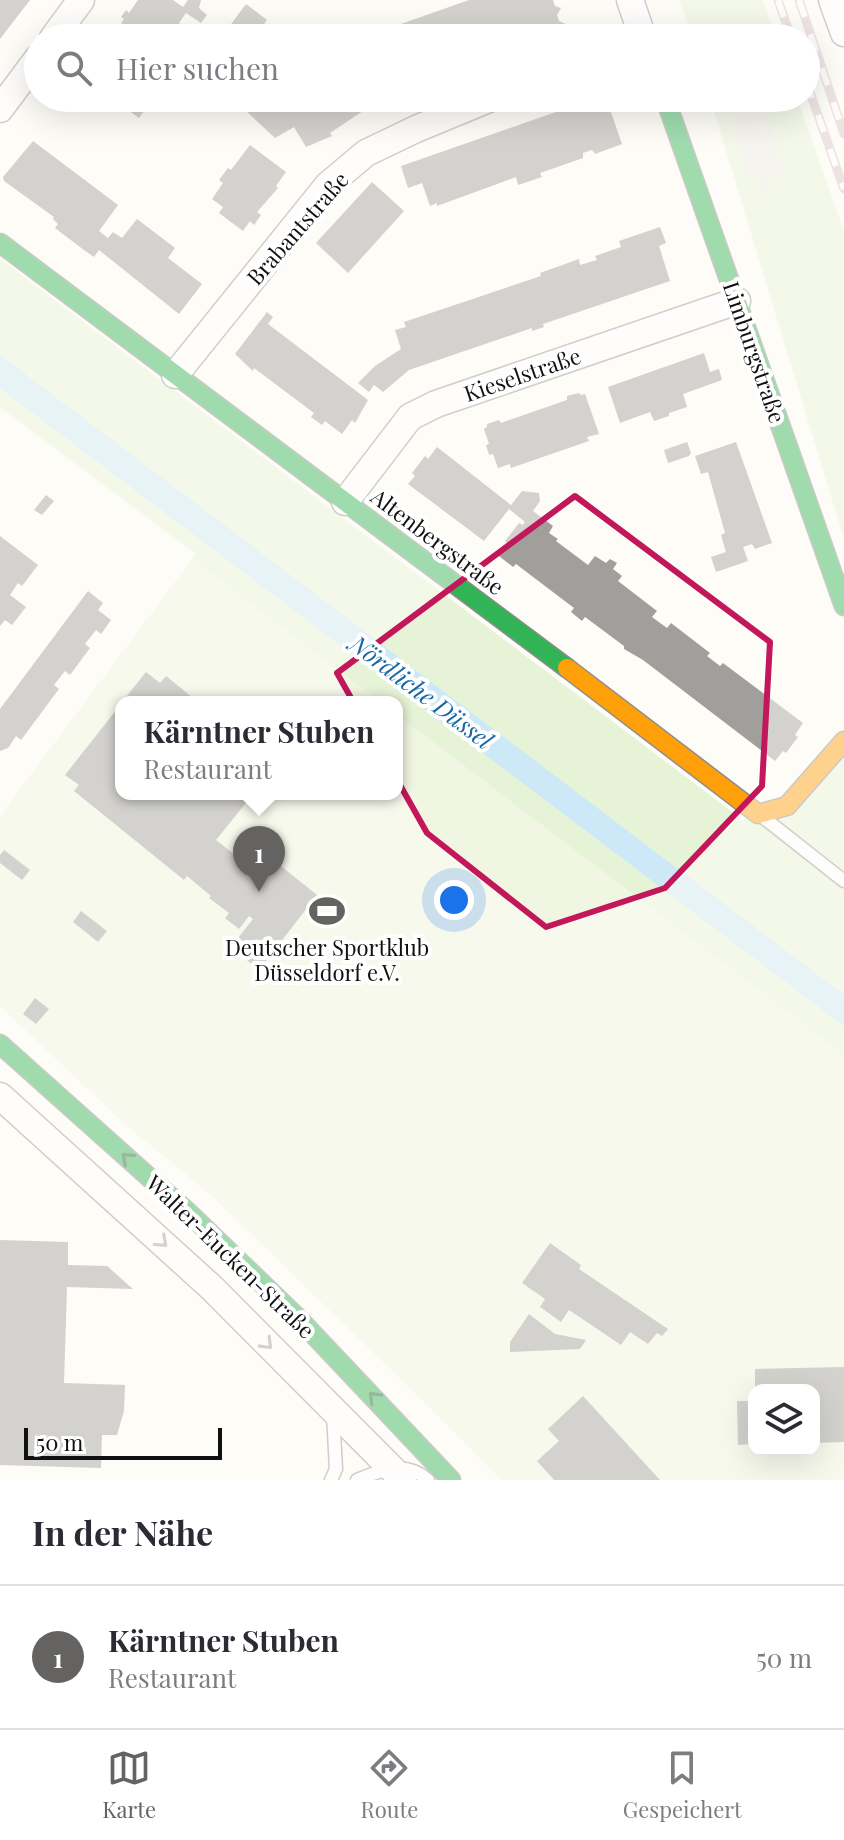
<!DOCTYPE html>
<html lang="de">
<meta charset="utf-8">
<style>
:root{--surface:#fff;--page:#f7f7f7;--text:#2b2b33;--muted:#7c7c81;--line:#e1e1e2;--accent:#646362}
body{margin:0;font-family:"Playfair Display",serif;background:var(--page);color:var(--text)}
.controls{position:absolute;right:24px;bottom:24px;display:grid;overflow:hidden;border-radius:16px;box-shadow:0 8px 32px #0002}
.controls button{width:72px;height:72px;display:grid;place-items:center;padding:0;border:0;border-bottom:2px solid var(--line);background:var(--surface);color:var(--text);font:40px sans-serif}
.scale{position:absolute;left:24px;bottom:20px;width:198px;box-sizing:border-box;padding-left:8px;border:4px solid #111;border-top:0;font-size:22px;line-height:28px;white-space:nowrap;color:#111;-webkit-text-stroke:6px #fff;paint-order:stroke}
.you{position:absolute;left:454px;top:900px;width:28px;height:28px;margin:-20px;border:6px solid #fff;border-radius:50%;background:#1a73e8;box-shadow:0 0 0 12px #1a73e833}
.badge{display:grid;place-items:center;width:52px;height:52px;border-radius:50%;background:var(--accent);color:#fff;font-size:26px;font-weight:700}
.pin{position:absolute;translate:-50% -66px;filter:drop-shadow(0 2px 4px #0008)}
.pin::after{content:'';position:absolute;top:42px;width:28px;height:24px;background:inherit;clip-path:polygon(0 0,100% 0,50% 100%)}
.popup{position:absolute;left:115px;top:696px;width:288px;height:104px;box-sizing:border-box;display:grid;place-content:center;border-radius:16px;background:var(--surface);filter:drop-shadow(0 2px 6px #0005);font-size:26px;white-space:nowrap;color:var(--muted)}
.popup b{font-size:30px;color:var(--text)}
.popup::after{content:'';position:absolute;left:50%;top:100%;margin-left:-16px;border:16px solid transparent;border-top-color:var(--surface)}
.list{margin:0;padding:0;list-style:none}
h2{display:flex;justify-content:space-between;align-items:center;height:104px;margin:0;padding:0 32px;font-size:34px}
h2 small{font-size:26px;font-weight:400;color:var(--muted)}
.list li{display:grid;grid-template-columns:52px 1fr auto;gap:24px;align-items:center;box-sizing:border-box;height:144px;padding:0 32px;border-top:2px solid var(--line)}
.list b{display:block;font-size:30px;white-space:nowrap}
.list p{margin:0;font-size:26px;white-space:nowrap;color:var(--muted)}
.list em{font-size:26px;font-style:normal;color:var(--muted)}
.icon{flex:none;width:44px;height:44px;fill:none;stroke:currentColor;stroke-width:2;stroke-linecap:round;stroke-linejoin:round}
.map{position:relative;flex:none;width:844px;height:1480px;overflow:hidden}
.search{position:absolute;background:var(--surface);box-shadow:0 8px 32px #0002;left:24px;right:24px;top:24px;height:88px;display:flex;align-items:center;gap:20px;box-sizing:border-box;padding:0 28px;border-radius:44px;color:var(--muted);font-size:30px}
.sheet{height:248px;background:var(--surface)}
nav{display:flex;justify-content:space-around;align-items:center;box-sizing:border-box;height:112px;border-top:2px solid var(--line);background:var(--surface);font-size:22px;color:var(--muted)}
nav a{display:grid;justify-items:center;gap:4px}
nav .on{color:var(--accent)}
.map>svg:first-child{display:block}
.green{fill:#e7f3d7}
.pitch{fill:#f0f6e1;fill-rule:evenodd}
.plaza{fill:#edebe2}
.water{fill:#cde8f7}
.building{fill:#a19f9c}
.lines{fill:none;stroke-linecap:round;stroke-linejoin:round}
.lane-casing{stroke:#979795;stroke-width:15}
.street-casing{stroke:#979795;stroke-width:29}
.fast-casing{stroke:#8e8d8b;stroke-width:21}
.slow-casing{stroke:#8e8d8b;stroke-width:21}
.lane{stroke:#fffffe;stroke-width:12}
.street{stroke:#fffffe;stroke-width:26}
.fast{stroke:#30b455;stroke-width:18}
.slow{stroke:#ff9f0a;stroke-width:18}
.rail-casing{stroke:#d9c6c7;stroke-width:9}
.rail{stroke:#fff;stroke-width:6;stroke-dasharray:18;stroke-linecap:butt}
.oneway{stroke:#206233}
.oneway2{stroke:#a0a09f}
.marked{fill:none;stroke:#c2185b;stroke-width:6;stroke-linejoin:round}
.labels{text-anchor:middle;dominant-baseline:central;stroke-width:8;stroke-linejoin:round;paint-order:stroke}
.street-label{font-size:22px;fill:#111;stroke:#fff}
.poi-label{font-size:22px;fill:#111;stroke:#fff}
.water-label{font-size:24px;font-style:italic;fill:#1768a6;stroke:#fff}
</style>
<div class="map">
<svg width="844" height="1480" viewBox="0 0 844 1480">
<rect width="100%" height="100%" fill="#fdfcf7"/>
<g class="green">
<path d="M680 0H763L776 38H692Z"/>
<path d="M710 98H797L844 231V539Z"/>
<path d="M0 259 743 820 844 756V1055L397 715V702H380L192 559 195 553 0 407Z"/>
</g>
<path class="pitch" d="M192 559 380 702H121V794H397V715L844 1055V1480H501L449 1426 211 1195 126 1125 0 1006V816ZM754 1390H814V1450H754Z"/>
<path class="plaza" d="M761 102 786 171 768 178 771 192 761 199 754 177 748 178 731 129 736 107 742 108Z"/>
<path class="water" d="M0 355 844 995V1026L0 388Z"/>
<g class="building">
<path d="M0 0H30L0 39Z"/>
<path d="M138 0H173L183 7 188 0H201L199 8 207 15 201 23 186 13 179 23 192 32 188 38H141L121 23 124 19 121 17 126 10 129 13Z"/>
<path d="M469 0H553L555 6 561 8 557 15 559 21 568 25 571 32 568 38H383L381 31Z"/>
<path d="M246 4 267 20 254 38H243L229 27Z"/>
<path d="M361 26 365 38H342Z"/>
<path d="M92 98H144L150 103 139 118 111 98 104 107Z"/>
<path d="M265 98H368L372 105 330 133 332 136 306 147 294 127 275 138 246 111Z"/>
<path d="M596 98H606L622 144 595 154 592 150 583 153V158L540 173 542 177 518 185 516 177 437 206V203L430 206 422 183 408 188 401 166Z"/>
<path d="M33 141 118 205 99 231 108 238 113 232 122 238 137 219 175 248 168 258 202 284 179 314 99 250 94 257 84 250 55 228 58 224 53 219 54 217 4 181 3 177Z"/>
<path d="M250 145 286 172 276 186 278 188 257 212 261 215 254 225 250 221 243 231 219 213 223 207 212 199 223 183 219 180 228 168 231 170Z"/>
<path d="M372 182 404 211 348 273 316 243Z"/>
<path d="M660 227 666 243 659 246 670 281 543 324 544 327 532 331V328L409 370 383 392 374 385 369 392 358 383 375 366 401 349 395 330 406 327 404 322 541 276 540 273 579 259 580 265 597 260 595 256 621 247 619 241Z"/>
<path d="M267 312 273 317 268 324 368 400 355 423 352 420 342 434 325 421 322 425 311 417 314 413 254 368 253 371 235 354Z"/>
<path d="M704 353 710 372 719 369 722 380 683 394 687 407 669 413V416L654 421 650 412 620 423 608 387Z"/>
<path d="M579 393 581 395 585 394 599 434 587 437 589 441 511 468 510 464 498 468 493 454 489 455 486 445 489 444 484 429 487 427V424L499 420 501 423 567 400V396Z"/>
<path d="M687 442 691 453 689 456 668 463 664 450Z"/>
<path d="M736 442 772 543 755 549 752 544 743 547 748 561 716 572 711 557 726 552 721 535 725 533 708 472 701 474 695 456Z"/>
<path d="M437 447 511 505 522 491 539 493 540 501 533 511 553 526 549 533 558 539 556 541 588 565 595 556 606 563 610 559 617 563 613 569 622 576 618 581 657 611 652 617 667 628 671 623 710 653 707 656 720 666 723 663 803 723 795 735 798 737 786 753 783 751 775 761 643 660 624 649V646L585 617 582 621 571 612 574 608 516 564 513 567 499 556 508 544 505 541 519 523 523 525 525 522 509 509 484 541 408 484 415 476 412 473 425 456 428 459Z"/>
<path d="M46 495 54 501 42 515 34 510Z"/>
<path d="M0 536 38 565 22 586 18 583 10 595 26 607 12 625 5 620 0 626Z"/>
<path d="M88 591 103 603 98 610 111 620 101 634 96 630 85 644 90 648 70 675 65 671 54 685 59 689 21 740 16 736 8 748 0 751V709Z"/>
<path d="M146 672 160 683 166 676 198 702H122Z"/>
<path d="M121 704V794H253L216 840 240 859 252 843 317 895 259 970 231 947 253 919 249 916 239 929 225 918 229 913 209 898 211 896 187 876 184 880 74 791 79 785 65 775Z"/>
<path d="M4 850 30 870 22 880 0 863V855Z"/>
<path d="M81 911 107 931 98 942 73 922Z"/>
<path d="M35 998 49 1009 36 1024 23 1014Z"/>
<path d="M0 1240 68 1242V1265L107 1266 133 1289 67 1287 64 1383 125 1385 124 1411 117 1435H102L101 1468 0 1465Z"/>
<path d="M550 1243 581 1265 579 1269 668 1329 662 1336 657 1333 648 1344 630 1332 621 1345 569 1310 561 1322 540 1307 545 1299 522 1283Z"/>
<path d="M529 1314 555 1334 586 1340 580 1349 510 1352V1342Z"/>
<path d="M844 1367V1442L814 1443V1390L755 1389V1369Z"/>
<path d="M583 1396 660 1480H554L537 1461 559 1441 548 1429Z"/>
<path d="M737 1401H754V1444L738 1445Z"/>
</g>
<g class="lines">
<g class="lane-casing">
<g id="lane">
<path d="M764 818 844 881"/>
<path d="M331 1480 336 1469 333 1414"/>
<path d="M357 1480C381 1470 406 1460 428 1480"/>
</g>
</g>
<g class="street-casing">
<g id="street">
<path d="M630 0 643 38"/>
<path d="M832 0 844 33"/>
<path d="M53 38 81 0"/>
<path d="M0 109 38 58"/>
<path d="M175 375 328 185 366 153 416 129 491 98"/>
<path d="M345 502 410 417 436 404 737 301"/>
<path d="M0 1096 212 1288 403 1480"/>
</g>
</g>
<g class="fast-casing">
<g id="fast">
<path d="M665 98 844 606"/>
<path d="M0 243 567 668"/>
<path d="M0 1044 189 1213 298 1318 451 1480"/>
</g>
</g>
<g class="slow-casing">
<path id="slow" d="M567 668 758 814 787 806 844 741"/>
</g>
<use href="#lane" class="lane"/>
<use href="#street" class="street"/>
<use href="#fast" class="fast"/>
<use href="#slow" class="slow"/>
<g class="rail-casing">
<g id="rail">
<path d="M778 0 791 38"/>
<path d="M799 0 844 134"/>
<path d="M806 81 844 189"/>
</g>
</g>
<use href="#rail" class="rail"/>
</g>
<defs><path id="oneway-chevron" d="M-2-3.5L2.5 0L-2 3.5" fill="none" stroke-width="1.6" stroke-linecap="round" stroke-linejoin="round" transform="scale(2)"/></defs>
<g class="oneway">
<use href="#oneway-chevron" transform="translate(127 1158) rotate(-138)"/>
<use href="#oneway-chevron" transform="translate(374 1397) rotate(-134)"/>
</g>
<g class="oneway2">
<use href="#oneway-chevron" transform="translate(162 1242) rotate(42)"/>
<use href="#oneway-chevron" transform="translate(267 1344) rotate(45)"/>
</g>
<path d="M0 0H844V1480H0ZM575 496 770 642 762 786 665 888 546 927 427 833 337 673Z" fill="#fdfcf7" fill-opacity=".55" fill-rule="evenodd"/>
<path class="marked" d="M575 496 770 642 762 786 665 888 546 927 427 833 337 673Z"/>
<defs>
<g id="stadium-bare" transform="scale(2.76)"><path d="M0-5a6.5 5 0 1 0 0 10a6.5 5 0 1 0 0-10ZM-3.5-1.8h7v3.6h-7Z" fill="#646362" stroke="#fff" stroke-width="2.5" paint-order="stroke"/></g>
</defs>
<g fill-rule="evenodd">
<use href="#stadium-bare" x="327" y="911"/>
</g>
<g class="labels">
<g class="street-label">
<text transform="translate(297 228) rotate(-49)">Brabantstraße</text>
<text transform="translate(755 352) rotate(71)">Limburgstraße</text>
<text transform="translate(522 374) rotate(-19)">Kieselstraße</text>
<text transform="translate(438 541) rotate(37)">Altenbergstraße</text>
<text transform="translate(231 1256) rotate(44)">Walter-Eucken-Straße</text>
</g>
<g class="poi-label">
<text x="327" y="947">Deutscher Sportklub<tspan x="327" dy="25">Düsseldorf e.V.</tspan></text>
</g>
<g class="water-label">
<text transform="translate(422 691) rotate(37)">Nördliche Düssel</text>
</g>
</g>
</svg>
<div class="controls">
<button><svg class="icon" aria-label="layers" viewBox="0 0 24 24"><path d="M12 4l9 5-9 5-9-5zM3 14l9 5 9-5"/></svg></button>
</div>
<div class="scale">50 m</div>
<div class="you"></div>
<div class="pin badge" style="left:259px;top:892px">1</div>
<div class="popup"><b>Kärntner Stuben</b>Restaurant</div>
<div class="search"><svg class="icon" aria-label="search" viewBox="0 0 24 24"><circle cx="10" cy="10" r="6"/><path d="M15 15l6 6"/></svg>Hier suchen</div>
</div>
<section class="sheet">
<h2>In der Nähe<small></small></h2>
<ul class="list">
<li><span class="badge">1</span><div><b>Kärntner Stuben</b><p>Restaurant</p></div><em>50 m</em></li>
</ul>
</section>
<nav>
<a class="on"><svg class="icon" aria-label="map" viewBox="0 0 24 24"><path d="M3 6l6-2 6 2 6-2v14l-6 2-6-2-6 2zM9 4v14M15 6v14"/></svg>Karte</a>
<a><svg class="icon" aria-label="directions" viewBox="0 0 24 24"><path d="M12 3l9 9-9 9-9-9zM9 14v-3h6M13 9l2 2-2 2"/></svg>Route</a>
<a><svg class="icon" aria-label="saved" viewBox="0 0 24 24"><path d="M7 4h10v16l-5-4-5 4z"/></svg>Gespeichert</a>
</nav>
